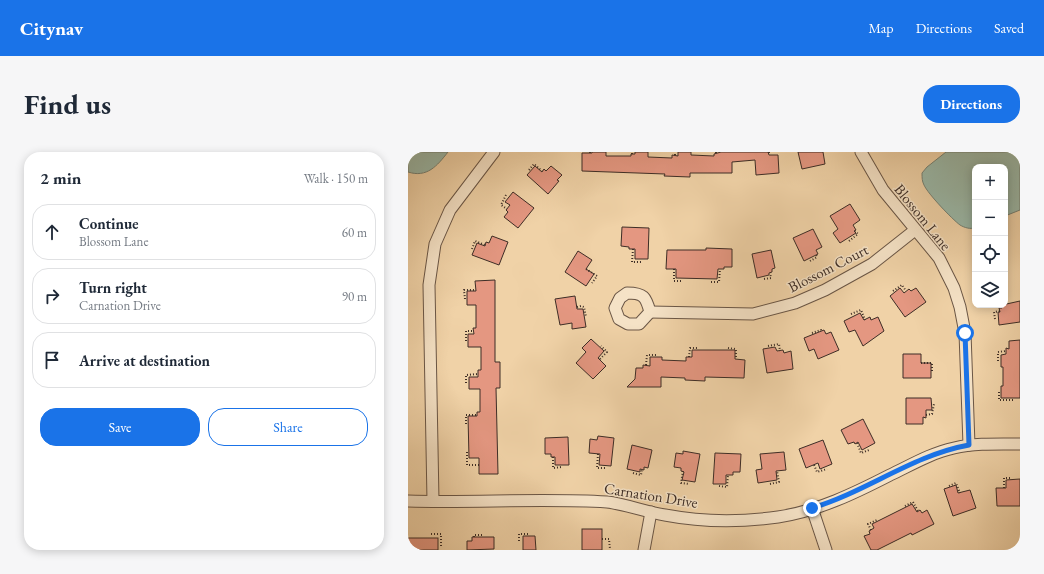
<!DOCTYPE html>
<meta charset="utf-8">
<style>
:root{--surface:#fff;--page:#f6f6f7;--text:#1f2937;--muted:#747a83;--line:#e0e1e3;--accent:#1a73e8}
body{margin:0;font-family:"EB Garamond",serif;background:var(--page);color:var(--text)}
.controls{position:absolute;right:12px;top:12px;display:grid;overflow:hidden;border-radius:8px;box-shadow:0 2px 10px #0003}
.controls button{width:36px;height:36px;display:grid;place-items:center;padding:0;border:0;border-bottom:1px solid var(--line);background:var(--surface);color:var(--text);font:20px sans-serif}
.stop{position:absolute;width:12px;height:12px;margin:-9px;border:3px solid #1a73e8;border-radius:50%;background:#fff}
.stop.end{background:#1a73e8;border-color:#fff;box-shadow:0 1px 4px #0008}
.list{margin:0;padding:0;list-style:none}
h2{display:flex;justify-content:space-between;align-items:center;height:52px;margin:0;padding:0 16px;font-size:17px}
h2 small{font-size:13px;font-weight:400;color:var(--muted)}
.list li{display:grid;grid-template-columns:26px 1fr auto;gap:12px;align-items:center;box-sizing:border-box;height:56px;margin:0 8px 8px;padding:0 8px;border:1px solid var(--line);border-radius:16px}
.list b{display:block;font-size:15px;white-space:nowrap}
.list p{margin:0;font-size:13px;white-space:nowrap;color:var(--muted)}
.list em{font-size:13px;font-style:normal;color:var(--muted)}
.actions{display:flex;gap:8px;padding:12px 16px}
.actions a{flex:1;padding:9px 0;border:1px solid var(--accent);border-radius:16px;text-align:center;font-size:14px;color:var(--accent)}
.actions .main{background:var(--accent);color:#fff}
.icon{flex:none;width:22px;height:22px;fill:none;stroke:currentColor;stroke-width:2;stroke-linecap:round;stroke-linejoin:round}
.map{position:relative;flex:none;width:612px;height:398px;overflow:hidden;border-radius:16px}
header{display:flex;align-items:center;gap:24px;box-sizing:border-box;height:56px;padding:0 20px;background:var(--accent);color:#fff}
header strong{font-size:19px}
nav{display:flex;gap:22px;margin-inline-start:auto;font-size:14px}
.intro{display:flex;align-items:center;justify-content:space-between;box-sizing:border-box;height:96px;padding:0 24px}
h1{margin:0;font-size:28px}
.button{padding:10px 18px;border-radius:16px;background:var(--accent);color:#fff;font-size:14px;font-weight:700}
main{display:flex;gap:24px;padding:0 24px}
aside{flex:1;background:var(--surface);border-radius:16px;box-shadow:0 2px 10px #0003}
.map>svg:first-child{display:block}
.water{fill:#9ab8a8;stroke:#758074}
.building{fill:#e49781;stroke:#3d2d26}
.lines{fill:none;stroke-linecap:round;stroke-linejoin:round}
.minor-casing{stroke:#6a5646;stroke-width:13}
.path{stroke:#3d2d26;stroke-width:2;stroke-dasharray:1 2;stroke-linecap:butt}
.minor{stroke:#f5e2c6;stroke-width:11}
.route{stroke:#1a73e8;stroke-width:5}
.labels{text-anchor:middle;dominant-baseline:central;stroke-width:3;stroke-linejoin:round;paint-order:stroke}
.street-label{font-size:15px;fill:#3d2d26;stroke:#f5e2c6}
</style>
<header>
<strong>Citynav</strong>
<nav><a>Map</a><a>Directions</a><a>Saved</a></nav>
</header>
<div class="intro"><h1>Find us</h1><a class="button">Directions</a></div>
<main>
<aside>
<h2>2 min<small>Walk · 150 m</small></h2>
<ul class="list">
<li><svg class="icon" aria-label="ahead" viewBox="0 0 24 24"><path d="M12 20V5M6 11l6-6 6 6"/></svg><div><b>Continue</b><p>Blossom Lane</p></div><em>60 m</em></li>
<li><svg class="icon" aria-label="right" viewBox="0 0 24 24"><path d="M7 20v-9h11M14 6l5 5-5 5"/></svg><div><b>Turn right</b><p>Carnation Drive</p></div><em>90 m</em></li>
<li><svg class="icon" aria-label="arrive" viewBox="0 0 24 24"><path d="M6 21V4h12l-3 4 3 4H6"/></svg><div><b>Arrive at destination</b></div></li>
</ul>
<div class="actions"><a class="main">Save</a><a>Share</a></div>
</aside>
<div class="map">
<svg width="612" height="398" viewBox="0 0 612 398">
<rect width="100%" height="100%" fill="#f0d2a7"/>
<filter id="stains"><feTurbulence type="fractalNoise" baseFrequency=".005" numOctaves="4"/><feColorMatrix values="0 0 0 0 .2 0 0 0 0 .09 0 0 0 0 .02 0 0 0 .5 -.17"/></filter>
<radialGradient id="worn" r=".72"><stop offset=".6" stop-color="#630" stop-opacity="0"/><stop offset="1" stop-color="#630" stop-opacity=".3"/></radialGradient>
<g class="water">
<path d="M0 0H40C29 14 19 26 0 20Z"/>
<path d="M538 0H612V58L597 64V15H567V76C562 77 557 76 552 73 544 67 520 42 516 33 514 29 514 26 514 21L519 15Z"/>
</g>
<g class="building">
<path d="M184 0H198V4H223V2H227V0H240V5L264 6V3L270 4V0H283V3L306 4V2L313 0H360L361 3H370L371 21 348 23 347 8 324 10V21H282V25L256 24 257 22 174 19V1H184Z"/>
<path d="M390 0H415L417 12 394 17Z"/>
<path d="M127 14 134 20 136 17 138 19 143 14 154 23 149 28 151 29 140 42 119 23Z"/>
<path d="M105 40 126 56 110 76 96 65 100 60 98 58 102 53 97 50Z"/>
<path d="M442 52 452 68 445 73 448 78 446 79 448 81 432 91 425 81 430 77 422 64Z"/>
<path d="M214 75 241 76 240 107H227V97H221V95L213 94Z"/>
<path d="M405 77 414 95 408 98 410 102 396 109 385 86Z"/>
<path d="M84 84 100 90 91 113 64 103 69 91 77 94 78 90 81 91Z"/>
<path d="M298 96 324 97V115H316V117H310L309 127 268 126V117H258L259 98H298Z"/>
<path d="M363 98 367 116 364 117V120L361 121V123L349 126 344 102Z"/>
<path d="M170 99 184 108 178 117 186 122 178 134 157 120Z"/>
<path d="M87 128V210H92V236H88L90 322H71V306H61L60 264H69V260H72V237H61V225H70V218H73V195H60V182H66L65 176H68V153H59V139H68L67 129Z"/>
<path d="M492 136 496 141 501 137 503 139 508 136 518 150 497 165 482 144Z"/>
<path d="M167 144 169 157H175L178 175 164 177V171L152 173 147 147Z"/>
<path d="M612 149V170L591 173 590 160H592L591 156H594V153Z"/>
<path d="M452 161 456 168 462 165 463 168 470 165 476 179 455 194 447 178 441 180 436 169Z"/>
<path d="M416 178 418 182 423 180 431 198 410 207 406 197 401 199 396 186Z"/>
<path d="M183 187 196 199 190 206 198 214 185 227 168 211 178 200 174 196Z"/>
<path d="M612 188V246H593V234H595V215H593V203L598 202V196L601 197V189Z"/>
<path d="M367 195 369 199 375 198 376 201 383 199 385 217 359 221 355 197Z"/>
<path d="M284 198H327V207L337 208 336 226 297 225V229L277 228V226L253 225V235H219L227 227 228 216H235V213L242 214V205H254V208L278 209V205H284Z"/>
<path d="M495 202H513V211H523V226H495Z"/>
<path d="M498 246H523L524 258H518V266L515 265V272H498Z"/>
<path d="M455 267 467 291 454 298 450 290 447 292 446 290 440 292 433 278Z"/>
<path d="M190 284 206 286 203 314 191 313 192 302 181 301 182 287 189 288Z"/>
<path d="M160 285 161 313H147V305H143V302H137V286Z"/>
<path d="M415 288 424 312 412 317 410 311 398 316 391 297Z"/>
<path d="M224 293 244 298 240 316 236 315V318L232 317V320L219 317Z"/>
<path d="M275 299 292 302 287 330 274 328 276 320 273 319V316L266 315 268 301 275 302Z"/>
<path d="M376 300 378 318 368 319 369 328 350 331 348 318 354 317 352 302Z"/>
<path d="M307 301 333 302 332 320H325V323H318V332H305Z"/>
<path d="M612 327V354H589L588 336H598V328Z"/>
<path d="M548 333 550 341 562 338 568 356 545 364 536 337Z"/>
<path d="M504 352 509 360 512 358 514 361 519 358 526 372 504 383 503 381 469 398H463L456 384 462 382 461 379 466 376 464 372Z"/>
<rect x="174" y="377" width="20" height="21"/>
<path d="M115 384H127L128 398H115Z"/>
<path d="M64 385H86V397L59 398V389H64Z"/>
<rect x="0" y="386" width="30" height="12"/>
</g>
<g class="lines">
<g class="minor-casing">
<g id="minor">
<path d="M453 0 475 38 531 106 546 136 552 155 557 181 561 293"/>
<path d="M219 141C236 141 238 145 242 160L231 172H220L211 167 207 156 212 146Z"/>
<path d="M242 160 345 162 387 151 417 138 464 112 507 78"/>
<path d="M0 349C66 351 133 346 199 350 217 352 238 360 257 363 294 370 334 370 370 365 410 359 447 341 482 323 503 313 523 301 546 296 567 291 590 292 612 292"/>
<path d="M25 349 21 133 27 92 42 58 86 0"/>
<path d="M404 356 418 398"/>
<path d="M236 398 243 360"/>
</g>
</g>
<g class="path">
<path d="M361 0V3"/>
<path d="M182 1V0"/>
<path d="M308 1V0"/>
<path d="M224 2V0"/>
<path d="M267 3V0"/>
<path d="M121 18 126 12 134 19"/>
<path d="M98 43 93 53 99 57"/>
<path d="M441 89 450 82 447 79"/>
<path d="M64 97 67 89 77 93"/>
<path d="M225 97 224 110H233"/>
<path d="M402 109 409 105 408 103"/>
<path d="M178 117 189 124 184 131"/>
<path d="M266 117V129H275"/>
<path d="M356 127 363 126 362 121"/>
<path d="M303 130H311L312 117"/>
<path d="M485 139 494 133 498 139"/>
<path d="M57 147 56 138H68"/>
<path d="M169 155 173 154 176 155 178 165"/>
<path d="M443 162 453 158 457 168"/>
<path d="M587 167 586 160 592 159"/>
<path d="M404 181 413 178 414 179"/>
<path d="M58 189V179H65"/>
<path d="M360 194 371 192 372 199"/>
<path d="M320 196 328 197V207"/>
<path d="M281 205 282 196H290"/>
<path d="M192 207 199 200 193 194"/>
<path d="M590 209V200L598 199"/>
<path d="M513 211H524V219"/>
<path d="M238 213 239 203H248"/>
<path d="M58 231V223L70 222"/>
<path d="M591 240V248H606"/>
<path d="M518 263 524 262 526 252"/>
<path d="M58 272V263H69"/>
<path d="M449 291 453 301 461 298"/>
<path d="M59 300V313H72"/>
<path d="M190 302 189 316H197"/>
<path d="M145 305V316L154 315"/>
<path d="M406 313 409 320 419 317"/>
<path d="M275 319 273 331 281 332"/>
<path d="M225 321 233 323 234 317"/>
<path d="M362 332 371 330 369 319"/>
<path d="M311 334 319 335 320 323"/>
<path d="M541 334 548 331 552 341"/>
<path d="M596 336V326H604"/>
<path d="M497 354 505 350 510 359"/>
<path d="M463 378 460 372 469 368"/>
<path d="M23 382H33V394"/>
<path d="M66 385V383H75"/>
<path d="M194 387H201L202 397"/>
<path d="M111 389V382H121"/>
</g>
<use href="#minor" class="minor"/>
</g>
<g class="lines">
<path class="route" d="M404 356C458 340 505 303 561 293L557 181"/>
</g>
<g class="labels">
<g class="street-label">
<text transform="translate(515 65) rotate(51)">Blossom Lane</text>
<text transform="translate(420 116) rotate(-27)">Blossom Court</text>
<text transform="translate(243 343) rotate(9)">Carnation Drive</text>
</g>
</g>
<rect width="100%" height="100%" filter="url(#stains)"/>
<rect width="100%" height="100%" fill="url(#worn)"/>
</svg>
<div class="controls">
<button>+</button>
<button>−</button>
<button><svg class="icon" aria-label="locate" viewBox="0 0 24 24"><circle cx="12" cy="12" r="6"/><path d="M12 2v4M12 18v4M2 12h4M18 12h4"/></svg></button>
<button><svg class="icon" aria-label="layers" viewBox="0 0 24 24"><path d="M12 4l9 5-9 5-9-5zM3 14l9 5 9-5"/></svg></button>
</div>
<div class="stop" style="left:557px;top:181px"></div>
<div class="stop end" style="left:404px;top:356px"></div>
</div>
</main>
